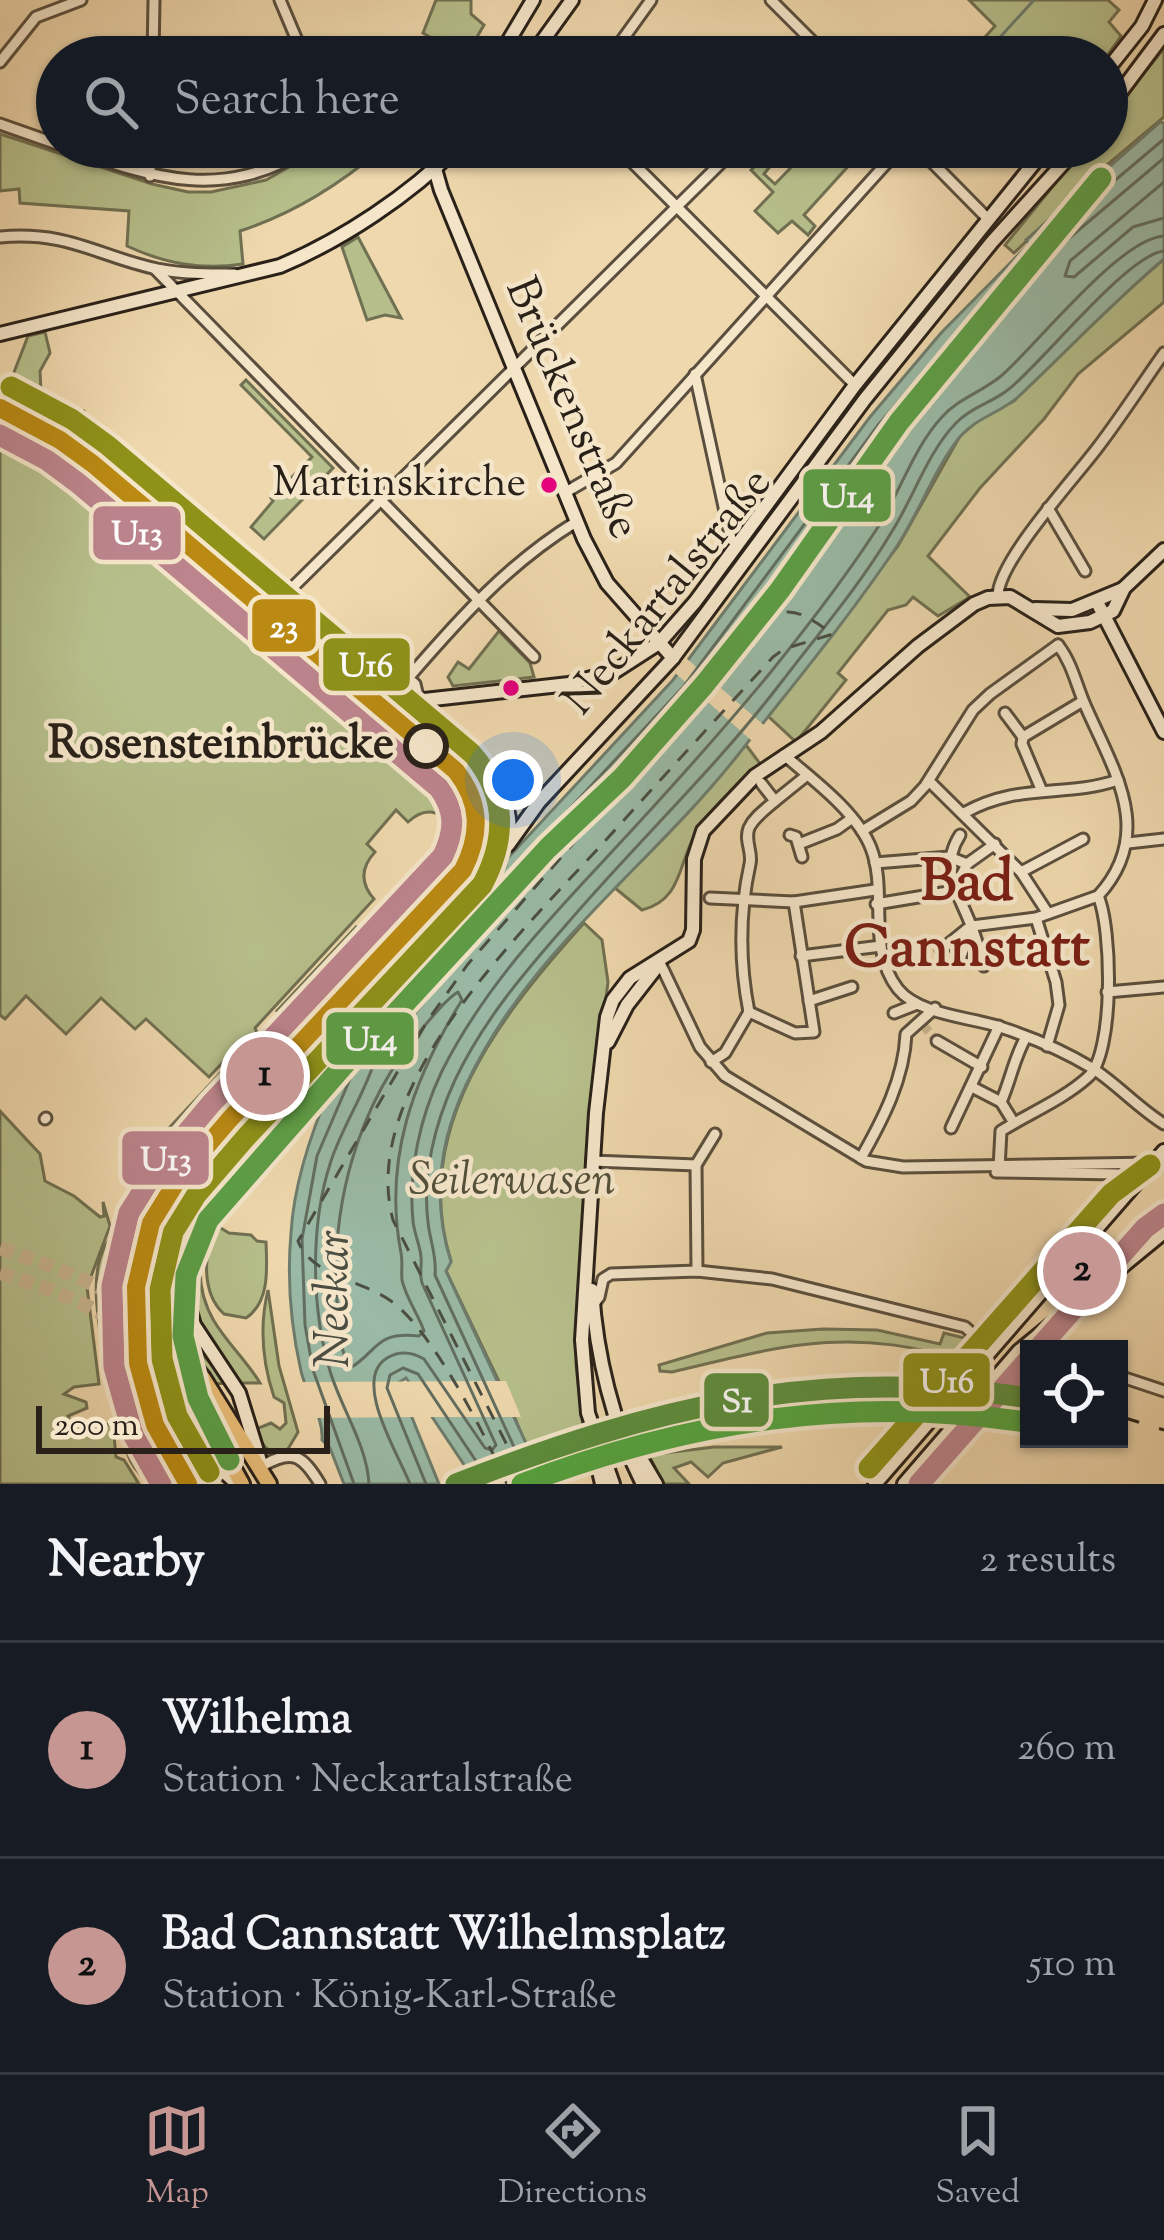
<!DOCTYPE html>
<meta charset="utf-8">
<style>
:root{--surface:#171b24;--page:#242831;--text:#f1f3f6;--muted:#9ea1a6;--line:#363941;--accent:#c59692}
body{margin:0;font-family:"Sorts Mill Goudy",serif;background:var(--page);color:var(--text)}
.controls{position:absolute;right:36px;bottom:36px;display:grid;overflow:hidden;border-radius:0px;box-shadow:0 3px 9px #0004}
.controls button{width:108px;height:108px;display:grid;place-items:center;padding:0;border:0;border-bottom:3px solid var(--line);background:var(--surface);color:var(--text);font:60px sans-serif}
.scale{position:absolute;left:36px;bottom:30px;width:294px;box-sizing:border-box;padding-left:12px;border:6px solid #292119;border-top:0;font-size:33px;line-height:42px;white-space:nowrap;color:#292119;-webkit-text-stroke:9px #f5e6ca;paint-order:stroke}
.you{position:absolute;left:513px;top:780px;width:42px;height:42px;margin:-30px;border:9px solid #fff;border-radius:50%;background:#1a73e8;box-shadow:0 0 0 18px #1a73e833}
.badge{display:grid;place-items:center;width:78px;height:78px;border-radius:50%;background:var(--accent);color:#111;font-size:39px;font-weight:700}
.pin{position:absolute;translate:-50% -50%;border:6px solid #fff;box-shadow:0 3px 12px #0006}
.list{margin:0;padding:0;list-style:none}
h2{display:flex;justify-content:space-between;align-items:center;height:156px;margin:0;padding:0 48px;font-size:51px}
h2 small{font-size:39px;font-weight:400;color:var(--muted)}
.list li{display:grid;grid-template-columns:78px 1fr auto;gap:36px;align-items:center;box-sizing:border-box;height:216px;padding:0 48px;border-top:3px solid var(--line)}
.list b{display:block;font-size:45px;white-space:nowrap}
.list p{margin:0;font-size:39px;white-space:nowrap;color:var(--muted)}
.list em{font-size:39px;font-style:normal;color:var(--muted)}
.icon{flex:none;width:66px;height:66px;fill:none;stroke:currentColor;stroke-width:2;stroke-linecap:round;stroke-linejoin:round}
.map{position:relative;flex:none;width:1164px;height:1484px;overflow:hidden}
.search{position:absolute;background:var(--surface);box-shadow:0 3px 9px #0004;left:36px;right:36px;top:36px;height:132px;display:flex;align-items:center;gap:30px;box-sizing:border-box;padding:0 42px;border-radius:66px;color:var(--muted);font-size:45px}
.sheet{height:588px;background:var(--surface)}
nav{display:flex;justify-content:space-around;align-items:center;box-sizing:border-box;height:168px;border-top:3px solid var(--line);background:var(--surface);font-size:33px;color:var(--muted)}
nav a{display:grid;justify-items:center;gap:6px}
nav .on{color:var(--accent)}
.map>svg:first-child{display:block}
.green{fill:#b6bf8b;stroke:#707052;stroke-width:3}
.water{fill:#9abaa6;stroke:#6d7d6e;stroke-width:3}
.pier{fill:#efd8ad}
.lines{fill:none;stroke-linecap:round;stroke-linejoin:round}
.shore{stroke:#626e60;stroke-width:3}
.stream{stroke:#6d7d6e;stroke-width:3}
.ferry{stroke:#4b4f43;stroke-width:3;stroke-dasharray:15 12;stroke-linecap:butt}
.street-tunnel{stroke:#c7b38f;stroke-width:9;stroke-dasharray:9 4.5;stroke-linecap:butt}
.primary-tunnel{stroke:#c7b38f;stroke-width:14;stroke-dasharray:14 7;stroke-linecap:butt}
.street-casing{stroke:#5a4f3e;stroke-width:15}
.secondary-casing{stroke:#292119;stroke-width:18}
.primary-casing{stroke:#292119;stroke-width:20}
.street{stroke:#f5e6ca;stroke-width:9}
.secondary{stroke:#f5e6ca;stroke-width:12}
.primary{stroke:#e8bc76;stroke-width:14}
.rail{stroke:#292119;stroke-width:3;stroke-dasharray:21 21;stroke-linecap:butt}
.rail-1-casing{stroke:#f5e6ca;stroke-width:30}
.rail-2-casing{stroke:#f5e6ca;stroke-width:30}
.rail-3-casing{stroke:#f5e6ca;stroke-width:30}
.rail-4-casing{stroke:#f5e6ca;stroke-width:30}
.rail-5-casing{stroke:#f5e6ca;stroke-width:30}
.rail-1{stroke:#bc848d;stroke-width:21}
.rail-2{stroke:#8e9219;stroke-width:21}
.rail-3{stroke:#5c9f46;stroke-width:21}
.rail-4{stroke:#5c8e3c;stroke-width:21}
.rail-5{stroke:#54a43f;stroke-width:21}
.tram-1-casing{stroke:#f5e6ca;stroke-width:27}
.tram-1{stroke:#ba8a13;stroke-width:18}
.bus-dot{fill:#e5007d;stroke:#f5e6ca;stroke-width:4.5}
.stop-dot{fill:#f5e6ca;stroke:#292119;stroke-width:6}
.labels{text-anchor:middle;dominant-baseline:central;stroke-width:9;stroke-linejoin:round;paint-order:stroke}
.bus-label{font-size:42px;fill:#292119;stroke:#f5e6ca;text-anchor:end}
.street-label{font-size:45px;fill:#292119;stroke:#f5e6ca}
.stop-label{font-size:45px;font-weight:bold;fill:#292119;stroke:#f5e6ca;text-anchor:end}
.park-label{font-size:45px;font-style:italic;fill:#53503b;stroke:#f5e6ca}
.water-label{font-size:48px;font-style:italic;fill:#4b4f43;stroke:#f5e6ca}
.district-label{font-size:57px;font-weight:bold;fill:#7a1f14;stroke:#f5e6ca}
.line-badge{stroke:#f5e6ca;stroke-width:4.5}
.badge-label{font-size:33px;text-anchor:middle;font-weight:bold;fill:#fff}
</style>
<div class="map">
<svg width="1164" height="1484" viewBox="0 0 1164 1484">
<rect width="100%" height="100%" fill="#efd8ad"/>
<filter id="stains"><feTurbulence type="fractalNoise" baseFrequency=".00167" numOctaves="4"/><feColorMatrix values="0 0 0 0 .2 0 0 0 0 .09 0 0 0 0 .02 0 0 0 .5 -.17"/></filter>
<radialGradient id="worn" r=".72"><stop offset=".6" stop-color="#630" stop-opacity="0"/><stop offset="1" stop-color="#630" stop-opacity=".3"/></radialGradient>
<g class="green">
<path d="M436 0H471V14L484 25 465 57 423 33Z"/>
<path d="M969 0H1108L1119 10 1109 22 1121 36 1106 57H1041L1020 40 1004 57H967L995 26Z"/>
<path d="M1164 48V117L1096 174 1014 253 1005 245 1085 147H1107V120Z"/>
<path d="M0 134 152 184 188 192H211L266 180 324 147H384C340 184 295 213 240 231L243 264C201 270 166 264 127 246L129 211 20 203 19 189 0 191Z"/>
<path d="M811 147H835L852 162 804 215 815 226 808 235 792 221 778 233 755 211 773 192 751 170 765 157 772 164 764 174 775 184Z"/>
<path d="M358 237 401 318 385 315 367 320 342 247Z"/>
<path d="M1164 259V302L1078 374 1044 419 980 488 928 556 970 597 938 616 913 597 906 605 888 610 838 673 846 680 796 742 768 716 898 546 960 436 981 418 1014 401 1097 317Z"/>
<path d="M45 332 50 353 40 371 41 392 60 411H84L89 435 6 393 28 336Z"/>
<path d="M246 380 333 468 264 539 251 527 273 501 271 498 312 457 241 385Z"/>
<path d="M0 438 32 451 164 550 297 661 294 666 330 696 327 700 457 819 453 823C437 810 424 807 408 822L396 810 367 844 375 852C361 867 360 883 374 899L255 1028 260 1040 254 1046 242 1042 209 1077 146 1019 135 1029 101 998 66 1034 26 996 5 1019 0 1015Z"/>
<path d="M499 631 530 663 534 677 453 686 448 677 458 662 469 669Z"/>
<path d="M746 745 761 765C738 785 710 807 695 835 678 864 682 900 642 910L615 888Z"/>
<path d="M584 923 602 940 608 982 586 1158 576 1365 584 1436 545 1448 539 1445 529 1453 507 1398 446 1271 451 1261C409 1130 501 1015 584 923Z"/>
<path d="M356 927 365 939 289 1022 277 1011Z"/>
<path d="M227 1066 238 1076 152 1166 142 1157Z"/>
<path d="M0 1111 40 1154 45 1181 74 1196 100 1217 104 1216 103 1202 110 1226 87 1287 99 1384 74 1387 64 1394 86 1402 87 1408 68 1416 70 1421 113 1425 116 1457 124 1460 139 1484H0Z"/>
<path d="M213 1176 225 1184C202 1226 188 1277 214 1321 227 1343 247 1361 260 1383H240C230 1363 213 1348 202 1329 174 1278 191 1225 213 1176Z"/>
<path d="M172 1218 177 1220C167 1265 166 1310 196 1348 207 1361 219 1370 228 1383L215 1384 173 1332 164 1341 189 1372 180 1367 167 1378 170 1383H162C147 1324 149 1275 172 1218Z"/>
<path d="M214 1224 229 1233 251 1235 257 1241 266 1242C267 1268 270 1302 246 1318L224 1314C200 1292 205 1253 214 1224Z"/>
<path d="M120 1230 124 1248 115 1317 126 1319 128 1347 124 1348 133 1384H109C103 1343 78 1256 120 1230Z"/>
<path d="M268 1290 279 1366 298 1432 288 1449C267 1455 263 1448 256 1429L271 1423 280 1429 286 1423 284 1403 274 1397C262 1361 259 1327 268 1290Z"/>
<path d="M823 1329 877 1330 940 1344 944 1333 973 1340 977 1350 969 1362C850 1326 789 1344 672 1372L660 1371 659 1365 767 1333Z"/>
<path d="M145 1423 179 1484H153C131 1472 123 1449 122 1424Z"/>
<path d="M714 1447H782L723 1463 708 1477 691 1462 674 1468 689 1484H663L649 1455Z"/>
</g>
<path class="water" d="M1160 122 1164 123V259C1112 303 1067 351 1018 397 1000 413 975 418 959 438 933 471 919 514 895 549 848 619 792 686 741 751 651 867 530 948 466 1085 439 1142 432 1202 451 1262L446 1271 545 1484H477L406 1378 398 1383 439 1484H344L330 1448 322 1440C324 1417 306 1394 301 1371 291 1327 287 1278 291 1233 294 1181 312 1130 332 1084 339 1069 347 1063 350 1044L506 866V860L673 680 870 417 941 333 1029 244 1026 240Z"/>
<g class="pier">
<path d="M686 658 765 726 752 741 674 672Z"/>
<path d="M506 1381 521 1417H426L406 1388 417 1417 312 1418 299 1382Z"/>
<path d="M535 1451 547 1476 516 1484H470L465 1477Z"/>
</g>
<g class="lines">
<g class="shore">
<path d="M1164 182 1070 261 1065 276 1074 277 1133 227 1164 218"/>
<path d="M458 992 462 1000C413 1079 383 1160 401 1253 403 1262 401 1271 402 1280 406 1298 418 1314 424 1331L419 1336C374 1331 378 1352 350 1368 341 1354 340 1333 338 1315 328 1210 356 1104 426 1024 436 1013 446 999 458 992Z"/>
<path d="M354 1484 313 1370 305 1325 302 1239 317 1156 362 1051 515 874 519 863 684 686 879 424 950 341 1036 253 1042 242 1164 139"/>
<path d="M369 1484C367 1445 341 1408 330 1371 311 1307 310 1224 331 1161 343 1125 364 1095 375 1060L526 883 533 870 696 695 891 433 961 351 1047 263 1055 250 1164 158"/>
<path d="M410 1484C399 1455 351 1380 387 1358 400 1350 412 1352 424 1359L485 1448 492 1450 496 1445 422 1283C419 1273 422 1266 421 1257 420 1245 414 1233 413 1221 408 1171 420 1117 442 1071 483 989 546 922 607 857 663 797 718 736 770 673 807 627 846 577 878 527 900 492 914 447 942 417 959 398 982 392 1001 376 1036 346 1120 238 1164 236"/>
<path d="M426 1484 387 1388 390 1375 403 1368 418 1374 484 1473 486 1484"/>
<path d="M531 1484 435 1275C437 1255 430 1242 428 1222 422 1175 435 1123 455 1080 483 1021 523 974 566 925 636 843 717 767 783 680 819 633 860 585 891 533 913 499 927 453 956 423 971 407 992 403 1009 389 1042 363 1128 254 1164 251"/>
</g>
<path class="stream" d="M982 57 1034 0"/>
<path class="ferry" d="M507 1484C486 1436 432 1330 391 1301 362 1280 312 1277 298 1241L428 1020 468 964 771 617C794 603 813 621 833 634L784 649 773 657C717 718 661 779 605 841 524 930 357 1087 393 1220L509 1449 533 1484"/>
<path class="street-tunnel" d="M923 1025 937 1041"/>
<g class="primary-tunnel">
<path d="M0 1248C62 1270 120 1289 168 1336"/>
<path d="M0 1273C67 1294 127 1317 173 1372"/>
</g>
<g class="street-casing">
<g id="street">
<path d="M280 0 304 57"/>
<path d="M771 0 828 57"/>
<path d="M153 57 154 0"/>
<path d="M610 57 651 0"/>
<path d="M0 62 36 17 81 0"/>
<path d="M0 124 57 144"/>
<path d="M65 147C156 179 223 202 311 147"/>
<path d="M617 147 855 385"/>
<path d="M917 147 988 219"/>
<path d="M150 176V147"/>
<path d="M0 237C69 231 97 256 157 269 183 274 208 274 234 274"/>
<path d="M155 269 534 657"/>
<path d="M695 374 731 539 737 544"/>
<path d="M566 492 616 463 901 147"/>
<path d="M1048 508 1085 571"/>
<path d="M998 596C998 561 1075 478 1098 447 1121 417 1142 384 1164 353"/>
<path d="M282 598 737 147"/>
<path d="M370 644 415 684 419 701"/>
<path d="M1058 645C1072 663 1076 684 1085 705 1114 771 1156 833 1098 896"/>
<path d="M409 677C460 618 509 563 576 522"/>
<path d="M1005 713 1023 737 1022 744 1041 789"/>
<path d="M1023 737 1083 701"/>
<path d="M784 755C812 779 857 812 871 848 888 891 866 948 898 989 919 1015 970 1017 1000 1027 1031 1037 1064 1051 1092 1068 1117 1084 1138 1108 1164 1124"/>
<path d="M929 781 1021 872 1047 912"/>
<path d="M761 783 775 801 806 776"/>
<path d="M964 813C1020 782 1064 798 1118 780"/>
<path d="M862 831 911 801 925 786 973 710 990 694 1058 645"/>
<path d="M790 835 796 837 802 857"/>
<path d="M960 835C938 869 960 895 972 928 977 940 980 953 984 966"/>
<path d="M1128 843 1164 839"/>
<path d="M799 844 837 829 851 819"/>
<path d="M875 863 949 857 967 864"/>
<path d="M1021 872 1083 839"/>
<path d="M710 898 794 902 875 890"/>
<path d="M876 904 954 891 967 864 995 844"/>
<path d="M1036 918 1056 982 1059 1005 1047 1046"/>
<path d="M941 950 967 929"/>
<path d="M801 956 881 946"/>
<path d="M960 959 972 926 1036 918 1098 896"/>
<path d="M660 963 700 1047 725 1076 866 1161 903 1167 1152 1163"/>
<path d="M1107 992 1164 987"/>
<path d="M809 1001 852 987"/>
<path d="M749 1012C739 961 739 914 750 864 753 852 744 841 749 828 754 817 766 809 775 801"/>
<path d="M749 1012 795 1033 814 1032 794 902"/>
<path d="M894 1013 917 1004"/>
<path d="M937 1041 982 1067"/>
<path d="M711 1062 725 1053 749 1012"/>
<path d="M972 1087 1001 1102 1014 1123"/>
<path d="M1001 1102C1011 1079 1014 1058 1026 1037"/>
<path d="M45 1119 46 1118"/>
<path d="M951 1128 999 1026"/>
<path d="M861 1158C883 1119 904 1079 906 1034L935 1008"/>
<path d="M592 1161 696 1165"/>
<path d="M999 1168 1001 1131C1028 1114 1064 1099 1088 1077 1115 1053 1112 927 1098 896"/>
<path d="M996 1172 1117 1174"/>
<path d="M697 1271 696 1165 715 1134"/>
<path d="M593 1305 599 1297 603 1279 611 1274 697 1271 772 1279 965 1327 975 1336 987 1357"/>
<path d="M1056 1320 1054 1341 1058 1349"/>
<path d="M1119 1376 1164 1391"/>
<path d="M262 1466C292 1449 302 1454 320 1484"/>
<path d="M914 1471 929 1484"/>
</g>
</g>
<g class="secondary-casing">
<g id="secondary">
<path d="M499 57 533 0"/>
<path d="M531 57 572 0"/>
<path d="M1107 70 1142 26 1155 0"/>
<path d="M1107 110 1164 34"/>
<path d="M434 147 433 162 441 190 584 539 607 583 673 658"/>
<path d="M0 334 280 266C342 240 410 195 457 147"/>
<path d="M0 422 61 455 97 481 327 677 377 735 391 741"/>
<path d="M1097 602 1164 732"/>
<path d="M1035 609 1072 610 1123 589"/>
<path d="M354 707 371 712 397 703 569 684 614 672 659 643 695 602 855 385 1047 147"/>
<path d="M508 845 539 802 673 658 865 399 992 242 1078 147"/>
<path d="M608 1042 627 1005 659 964"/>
<path d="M310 1047 338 988 444 872 468 839 464 810 387 737"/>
<path d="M219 1158 186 1227 181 1280 194 1325 239 1393 261 1464"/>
<path d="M165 1189 179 1210 176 1233"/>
<path d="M592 1290C596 1354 613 1426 643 1484"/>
<path d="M627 1435 656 1484"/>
<path d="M596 1458 602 1484"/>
<path d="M237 1484C218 1465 193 1448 177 1426 127 1359 137 1245 189 1183L510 830C509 822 510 818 507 811 496 790 406 710 384 707"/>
<path d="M613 1484 588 1413 582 1340 596 1113 607 1017 613 1000 630 978 689 941 693 930 694 859 703 831 755 776 821 732 918 646 974 604 988 598 1010 597 1058 626 1090 622 1113 611 1124 588 1164 550"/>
<path d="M875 1484 1164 1151"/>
<path d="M904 1484 1019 1351 1164 1232"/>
</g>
</g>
<g class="primary-casing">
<g id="primary">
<path d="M168 1336 203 1378 269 1484"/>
<path d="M173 1372 208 1422 242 1484"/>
</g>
</g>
<use href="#street" class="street"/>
<use href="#secondary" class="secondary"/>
<use href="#primary" class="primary"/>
<g class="rail">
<path d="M1119 1416 1164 1430"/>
<path d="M636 1424C772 1384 887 1360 1029 1391"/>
</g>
<g class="rail-1-casing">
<g id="rail-1">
<path d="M0 435 47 460 78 483 439 788C456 811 455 831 443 856L211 1104 158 1167 129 1213 112 1286 114 1367 133 1434 161 1484"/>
<path d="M1038 1349 1145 1228 1164 1214"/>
<path d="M919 1484 1029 1359"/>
</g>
</g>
<g class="rail-2-casing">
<g id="rail-2">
<path d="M11 387 71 419 108 446 471 753C507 793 507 838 482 885L247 1136 196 1195 173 1232 160 1289 162 1359 177 1416 209 1472"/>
<path d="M869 1468 1111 1194 1150 1165"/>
</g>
</g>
<g class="rail-3-casing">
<path id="rail-3" d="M229 1460 198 1398 183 1336 186 1275 208 1220 350 1058 395 1014 548 848 622 778 704 685 780 590 899 422 1101 178"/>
</g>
<g class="rail-4-casing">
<path id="rail-4" d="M456 1484C652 1408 818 1365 1029 1398"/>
</g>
<g class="rail-5-casing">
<path id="rail-5" d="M522 1484C686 1421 852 1395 1025 1422"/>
</g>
<use href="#rail-1" class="rail-1"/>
<use href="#rail-2" class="rail-2"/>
<use href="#rail-3" class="rail-3"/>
<use href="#rail-4" class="rail-4"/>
<use href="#rail-5" class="rail-5"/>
<g class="tram-1-casing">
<path id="tram-1" d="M0 408 60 440 93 464 456 771C481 803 481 834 463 870L229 1120 177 1181 151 1223 136 1287 138 1363 155 1425 188 1484"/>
</g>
<use href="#tram-1" class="tram-1"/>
</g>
<g class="bus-dot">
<circle cx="549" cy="485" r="10"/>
<circle cx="511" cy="688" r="10"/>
</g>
<circle class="stop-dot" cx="426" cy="746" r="20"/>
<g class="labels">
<g class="bus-label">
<text x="526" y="485">Martinskirche</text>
</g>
<g class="street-label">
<text transform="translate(570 409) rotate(67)">Brückenstraße</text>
<text transform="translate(669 593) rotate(-51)">Neckartalstraße</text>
</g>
<g class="stop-label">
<text x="394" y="746">Rosensteinbrücke</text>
</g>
<g class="park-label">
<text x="512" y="1182">Seilerwasen</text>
</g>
<g class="water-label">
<text transform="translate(335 1299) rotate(-90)">Neckar</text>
</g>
<g class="district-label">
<text x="967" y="885">Bad<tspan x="967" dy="66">Cannstatt</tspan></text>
</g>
</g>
<g class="line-badge">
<rect x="801" y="467" width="92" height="57" rx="12" fill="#5c9f46"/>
<rect x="91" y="504" width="92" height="58" rx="12" fill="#bc848d"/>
<rect x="250" y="597" width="68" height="57" rx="12" fill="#ba8a13"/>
<rect x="321" y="636" width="91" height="57" rx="12" fill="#8e9219"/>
<rect x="324" y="1010" width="92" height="57" rx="12" fill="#5c9f46"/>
<rect x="120" y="1129" width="91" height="58" rx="12" fill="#bc848d"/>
<rect x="901" y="1351" width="91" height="58" rx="12" fill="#8e9219"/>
<rect x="702" y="1371" width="69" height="58" rx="12" fill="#5c8e3c"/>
</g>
<g class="badge-label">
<text x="847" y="507">U14</text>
<text x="137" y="544">U13</text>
<text x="284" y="637">23</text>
<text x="366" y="676">U16</text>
<text x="370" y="1050">U14</text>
<text x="166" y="1170">U13</text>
<text x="947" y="1392">U16</text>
<text x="737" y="1412">S1</text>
</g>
<rect width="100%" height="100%" filter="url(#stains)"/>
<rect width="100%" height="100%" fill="url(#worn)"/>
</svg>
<div class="controls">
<button><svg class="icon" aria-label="locate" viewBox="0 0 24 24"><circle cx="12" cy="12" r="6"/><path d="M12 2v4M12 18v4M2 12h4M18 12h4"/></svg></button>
</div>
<div class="scale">200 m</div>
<div class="you"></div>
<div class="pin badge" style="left:265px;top:1076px">1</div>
<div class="pin badge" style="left:1082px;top:1271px">2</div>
<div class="search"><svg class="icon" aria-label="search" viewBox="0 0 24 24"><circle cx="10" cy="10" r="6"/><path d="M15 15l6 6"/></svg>Search here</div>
</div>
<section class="sheet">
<h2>Nearby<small>2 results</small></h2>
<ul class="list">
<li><span class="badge">1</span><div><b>Wilhelma</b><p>Station · Neckartalstraße</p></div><em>260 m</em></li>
<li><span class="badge">2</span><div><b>Bad Cannstatt Wilhelmsplatz</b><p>Station · König-Karl-Straße</p></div><em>510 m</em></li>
</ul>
</section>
<nav>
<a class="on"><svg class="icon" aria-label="map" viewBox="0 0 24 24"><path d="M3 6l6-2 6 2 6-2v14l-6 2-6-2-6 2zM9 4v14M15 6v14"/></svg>Map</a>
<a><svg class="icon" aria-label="directions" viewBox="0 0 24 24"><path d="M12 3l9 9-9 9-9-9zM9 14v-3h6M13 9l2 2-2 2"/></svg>Directions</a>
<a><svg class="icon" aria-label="saved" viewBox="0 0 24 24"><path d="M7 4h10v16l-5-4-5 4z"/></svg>Saved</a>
</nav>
